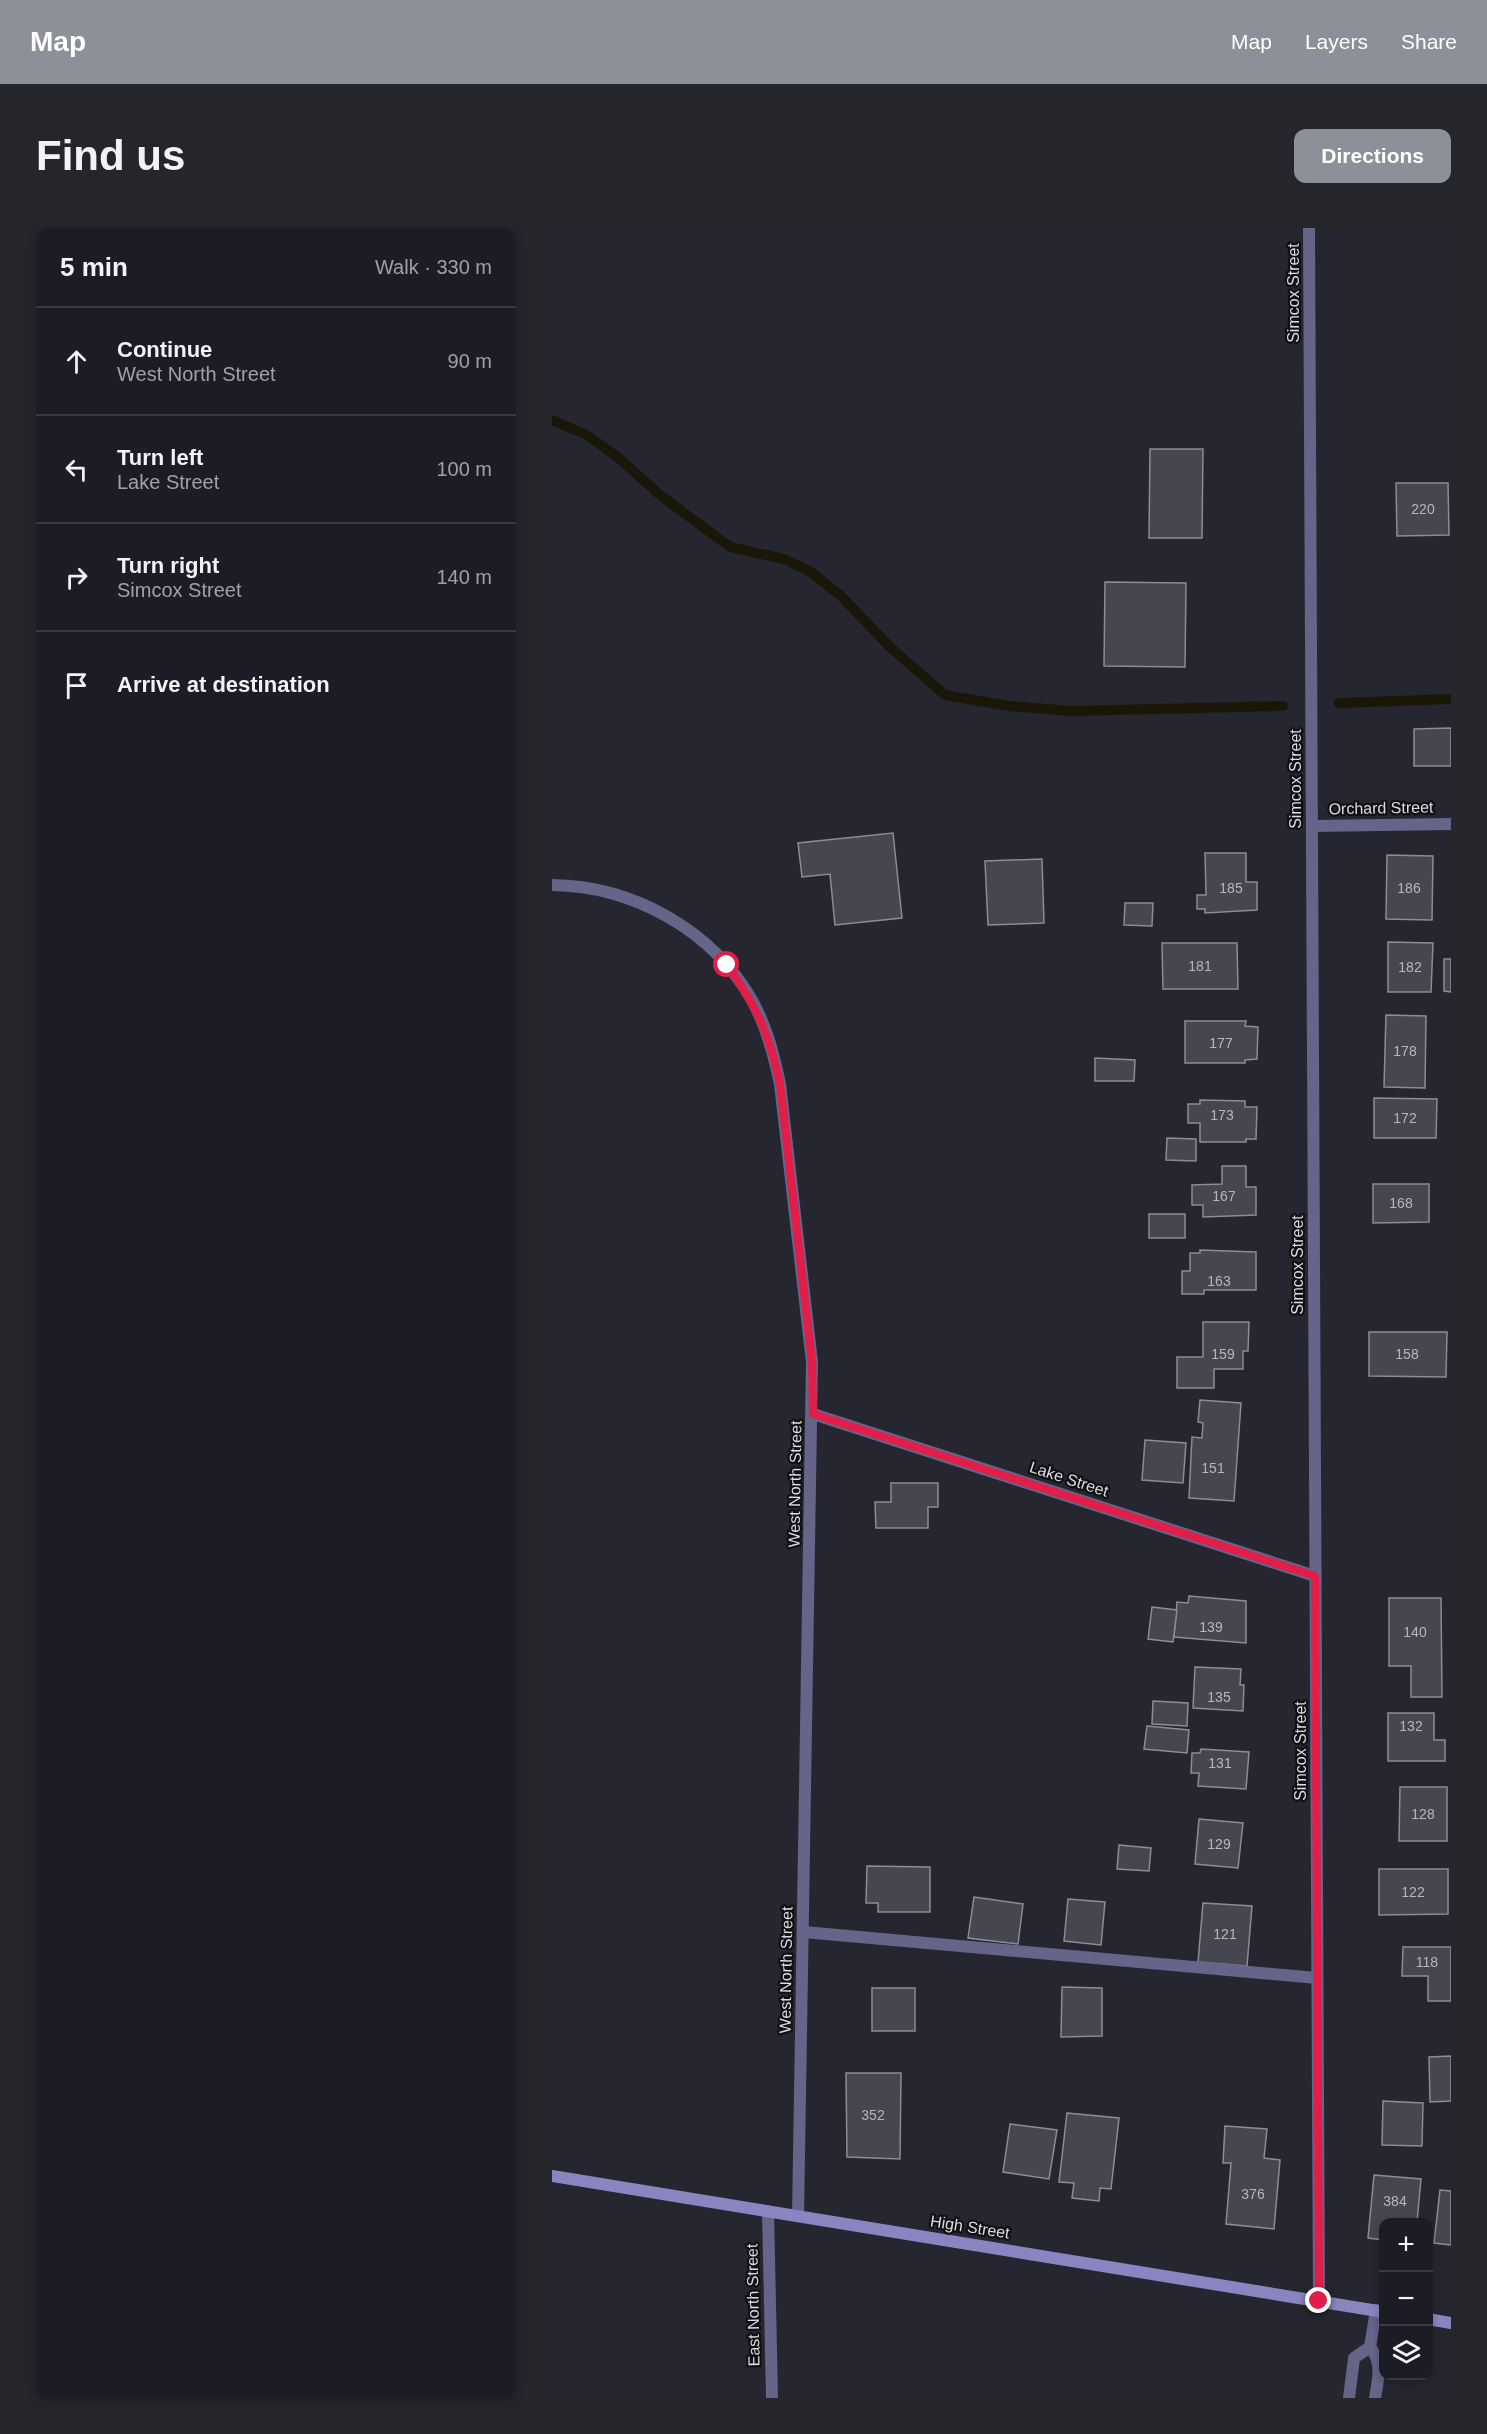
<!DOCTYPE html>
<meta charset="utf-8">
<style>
:root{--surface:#1c1c24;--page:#25252c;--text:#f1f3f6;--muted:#a0a1a6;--line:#3a3a41;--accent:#8c9099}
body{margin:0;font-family:Helvetica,sans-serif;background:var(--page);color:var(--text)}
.controls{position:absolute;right:18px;bottom:18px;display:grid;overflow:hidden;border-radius:12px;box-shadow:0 3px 9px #0003}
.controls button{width:54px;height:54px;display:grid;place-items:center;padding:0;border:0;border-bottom:2px solid var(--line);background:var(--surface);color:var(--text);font:30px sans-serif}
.stop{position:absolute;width:18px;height:18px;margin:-14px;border:4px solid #e11d48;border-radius:50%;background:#fff}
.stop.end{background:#e11d48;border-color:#fff;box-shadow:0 2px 6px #0008}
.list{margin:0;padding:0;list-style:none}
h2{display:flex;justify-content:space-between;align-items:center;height:78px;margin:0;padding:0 24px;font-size:26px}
h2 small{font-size:20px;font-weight:400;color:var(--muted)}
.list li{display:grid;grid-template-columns:39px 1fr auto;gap:18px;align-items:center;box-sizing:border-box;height:108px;padding:0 24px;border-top:2px solid var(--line)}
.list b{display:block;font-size:22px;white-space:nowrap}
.list p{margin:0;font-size:20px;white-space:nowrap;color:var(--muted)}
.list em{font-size:20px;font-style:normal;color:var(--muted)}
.icon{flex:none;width:33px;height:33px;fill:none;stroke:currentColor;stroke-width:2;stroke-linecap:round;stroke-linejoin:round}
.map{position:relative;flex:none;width:899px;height:2170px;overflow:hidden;border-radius:12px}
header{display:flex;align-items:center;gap:36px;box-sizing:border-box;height:84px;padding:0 30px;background:var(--accent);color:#fff}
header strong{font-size:28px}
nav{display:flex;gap:33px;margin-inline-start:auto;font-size:21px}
.intro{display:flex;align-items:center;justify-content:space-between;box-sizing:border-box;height:144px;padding:0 36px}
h1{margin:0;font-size:42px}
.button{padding:15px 27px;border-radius:12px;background:var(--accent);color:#fff;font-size:21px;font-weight:700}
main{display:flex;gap:36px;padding:0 36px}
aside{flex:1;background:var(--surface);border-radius:12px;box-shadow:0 3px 9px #0003}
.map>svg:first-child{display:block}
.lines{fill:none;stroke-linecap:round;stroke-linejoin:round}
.stream{stroke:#1a1709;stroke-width:10}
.building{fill:#464651;stroke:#8c8c99;stroke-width:1.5}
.lane{stroke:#656489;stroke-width:12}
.street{stroke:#656489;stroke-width:12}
.secondary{stroke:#8885c0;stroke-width:12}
.route{stroke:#e11d48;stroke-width:8}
.labels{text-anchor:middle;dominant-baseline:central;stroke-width:4.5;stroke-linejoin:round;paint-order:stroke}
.number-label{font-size:14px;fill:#b6b6be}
.street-label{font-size:16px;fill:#dcdce3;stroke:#101014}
</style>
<header>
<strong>Map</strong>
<nav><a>Map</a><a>Layers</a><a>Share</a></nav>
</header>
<div class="intro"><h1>Find us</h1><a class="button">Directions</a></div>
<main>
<aside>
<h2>5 min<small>Walk · 330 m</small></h2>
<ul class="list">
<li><svg class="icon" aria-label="ahead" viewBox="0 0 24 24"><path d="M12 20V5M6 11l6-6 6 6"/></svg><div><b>Continue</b><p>West North Street</p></div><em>90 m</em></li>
<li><svg class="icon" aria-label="left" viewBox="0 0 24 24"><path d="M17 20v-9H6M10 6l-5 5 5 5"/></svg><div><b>Turn left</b><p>Lake Street</p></div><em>100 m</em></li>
<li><svg class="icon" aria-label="right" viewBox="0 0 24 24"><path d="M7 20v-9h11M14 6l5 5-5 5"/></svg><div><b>Turn right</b><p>Simcox Street</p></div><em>140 m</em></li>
<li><svg class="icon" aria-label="arrive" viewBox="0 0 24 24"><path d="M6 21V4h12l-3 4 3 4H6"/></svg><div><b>Arrive at destination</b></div></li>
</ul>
</aside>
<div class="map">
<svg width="899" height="2170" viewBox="0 0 899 2170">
<rect width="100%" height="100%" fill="#262630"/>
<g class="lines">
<g class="stream">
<path d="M0 192 35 207 68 231 108 267 178 319 232 331 259 344 289 368 339 420 393 467 457 478 519 483 731 478"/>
<path d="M787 475 899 471"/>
</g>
</g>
<g class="building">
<path d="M598 221H651L650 310H597Z"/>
<path d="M844 255H896L897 307 845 308Z"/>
<path d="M553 354 634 355 633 439 552 438Z"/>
<path d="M899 500V538H862V501Z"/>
<path d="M341 605 350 690 283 697 278 646 250 649 246 615Z"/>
<path d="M653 625H694V654H705V682L653 685V681H645V667H654Z"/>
<path d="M835 627 881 628 880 692 834 691Z"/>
<path d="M490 631 492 695 436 697 433 633Z"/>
<path d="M573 675H601L600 698 572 697Z"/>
<path d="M836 714 881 715 879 764H836Z"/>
<path d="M610 715H685L686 761H611Z"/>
<path d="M892 731H899V764L892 763Z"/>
<path d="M834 787 874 788 873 860 832 859Z"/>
<path d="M633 793H694L693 798 706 799 705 831 693 832V835H633Z"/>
<path d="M543 830 583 832 582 853H543Z"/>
<path d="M822 870 885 871 884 910H822Z"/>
<path d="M648 872 693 873V879H705L704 911H694V914H648V895H636V876H648Z"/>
<path d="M615 910 644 911V933L614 932Z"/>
<path d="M670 938H694V959H704V987L651 989V977H640V957L670 956Z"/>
<path d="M821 956H877V994L821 995Z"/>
<rect x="597" y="986" width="36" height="24"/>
<path d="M648 1022 704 1024V1062H652V1066H630V1043H638V1025H648Z"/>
<path d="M651 1094H697L696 1123H691V1141H662V1160H625V1129H651Z"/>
<path d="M817 1104H895L894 1149 817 1148Z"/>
<path d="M648 1172 689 1175 682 1273 637 1270 640 1209 650 1210 651 1195 646 1194Z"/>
<path d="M593 1212 634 1215 631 1255 590 1252Z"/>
<path d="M339 1255H386V1279H376V1300H324L323 1274H339Z"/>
<path d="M637 1368 694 1373V1415L622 1409 625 1374 636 1375Z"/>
<path d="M837 1370H889L890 1469H859V1438H837Z"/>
<path d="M600 1379 625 1382 621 1414 596 1411Z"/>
<path d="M643 1439 689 1441 688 1457H692L691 1483 641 1480Z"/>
<path d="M601 1473 636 1475 635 1498 600 1496Z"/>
<path d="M836 1485H882V1512H893V1533H836Z"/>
<path d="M595 1498 637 1502 635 1525 592 1521Z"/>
<path d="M649 1521 697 1524 694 1561 646 1558 647 1545H639L640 1525H648Z"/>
<path d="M848 1559H895V1613H847Z"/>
<path d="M647 1591 691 1595 686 1640 643 1636Z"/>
<path d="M567 1617 599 1620 597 1643 565 1641Z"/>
<path d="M315 1638 378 1639V1684H326V1675H314Z"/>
<path d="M827 1641H896V1686L827 1687Z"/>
<path d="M422 1669 471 1676 466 1716 416 1710Z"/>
<path d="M516 1671 553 1674 549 1717 512 1713Z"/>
<path d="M651 1675 700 1678 695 1738 646 1734Z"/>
<path d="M851 1719H899V1773H876V1748H850Z"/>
<path d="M510 1759 550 1760V1808L509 1809Z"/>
<rect x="320" y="1760" width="43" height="43"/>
<path d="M899 1828V1873L878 1874 877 1829Z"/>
<path d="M294 1845H349L348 1931 295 1929Z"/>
<path d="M831 1873 871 1875 870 1918 830 1917Z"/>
<path d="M515 1885 567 1890 559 1961 548 1960 547 1973 520 1970 522 1955 507 1954Z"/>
<path d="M458 1896 505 1902 497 1951 451 1944Z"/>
<path d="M673 1898 715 1901 712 1930 728 1932 722 2001 674 1996 679 1935H671Z"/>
<path d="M822 1947 869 1951 865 1994H832V2012L816 2010Z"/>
<path d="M888 1962 899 1963V2017L882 2015Z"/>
</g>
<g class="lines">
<g class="lane">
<path d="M252 1704 765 1750"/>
<path d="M818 2119C831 2135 826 2151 823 2170"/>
<path d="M797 2170 802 2130 818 2119 824 2082"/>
</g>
<g class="street">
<path d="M757 0 767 2073"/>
<path d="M760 598 899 596"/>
<path d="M0 657C81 658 161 702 201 774 215 800 222 827 228 856L260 1134 246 1988"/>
<path d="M261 1186 763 1348"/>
<path d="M216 1983 220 2170"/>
</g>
<g class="secondary">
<path d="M0 1948 832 2084"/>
<path d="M876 2091 899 2095"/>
</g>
</g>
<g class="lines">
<path class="route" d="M175 737C205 779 217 806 228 856L260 1134 261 1186 763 1348 767 2073"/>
</g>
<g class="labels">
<g class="number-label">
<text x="871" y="281">220</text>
<text x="679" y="660">185</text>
<text x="857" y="660">186</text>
<text x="648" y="738">181</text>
<text x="858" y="739">182</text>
<text x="669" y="815">177</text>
<text x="853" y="823">178</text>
<text x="670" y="887">173</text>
<text x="853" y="890">172</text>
<text x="672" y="968">167</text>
<text x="849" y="975">168</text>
<text x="667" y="1053">163</text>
<text x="671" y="1126">159</text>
<text x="855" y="1126">158</text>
<text x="661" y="1240">151</text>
<text x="659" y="1399">139</text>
<text x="863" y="1404">140</text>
<text x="667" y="1469">135</text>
<text x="859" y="1498">132</text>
<text x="668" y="1535">131</text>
<text x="871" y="1586">128</text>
<text x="667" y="1616">129</text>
<text x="861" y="1664">122</text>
<text x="673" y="1706">121</text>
<text x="875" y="1734">118</text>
<text x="321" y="1887">352</text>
<text x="701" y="1966">376</text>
<text x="843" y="1973">384</text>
</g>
<g class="street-label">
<text transform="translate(741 65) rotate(-90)">Simcox Street</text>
<text transform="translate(743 551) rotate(-90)">Simcox Street</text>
<text transform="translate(829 580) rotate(-1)">Orchard Street</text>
<text transform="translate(745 1037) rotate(-90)">Simcox Street</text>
<text transform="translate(517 1251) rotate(18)">Lake Street</text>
<text transform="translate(243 1256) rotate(-89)">West North Street</text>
<text transform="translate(748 1523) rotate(-90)">Simcox Street</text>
<text transform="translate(234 1742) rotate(-89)">West North Street</text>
<text transform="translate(418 1999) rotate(9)">High Street</text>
<text transform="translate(201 2077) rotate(-91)">East North Street</text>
</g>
</g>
</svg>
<div class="controls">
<button>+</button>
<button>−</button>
<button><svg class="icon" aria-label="layers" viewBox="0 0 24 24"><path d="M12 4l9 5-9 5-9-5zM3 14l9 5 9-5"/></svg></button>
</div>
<div class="stop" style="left:175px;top:737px"></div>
<div class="stop end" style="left:767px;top:2073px"></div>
</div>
</main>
